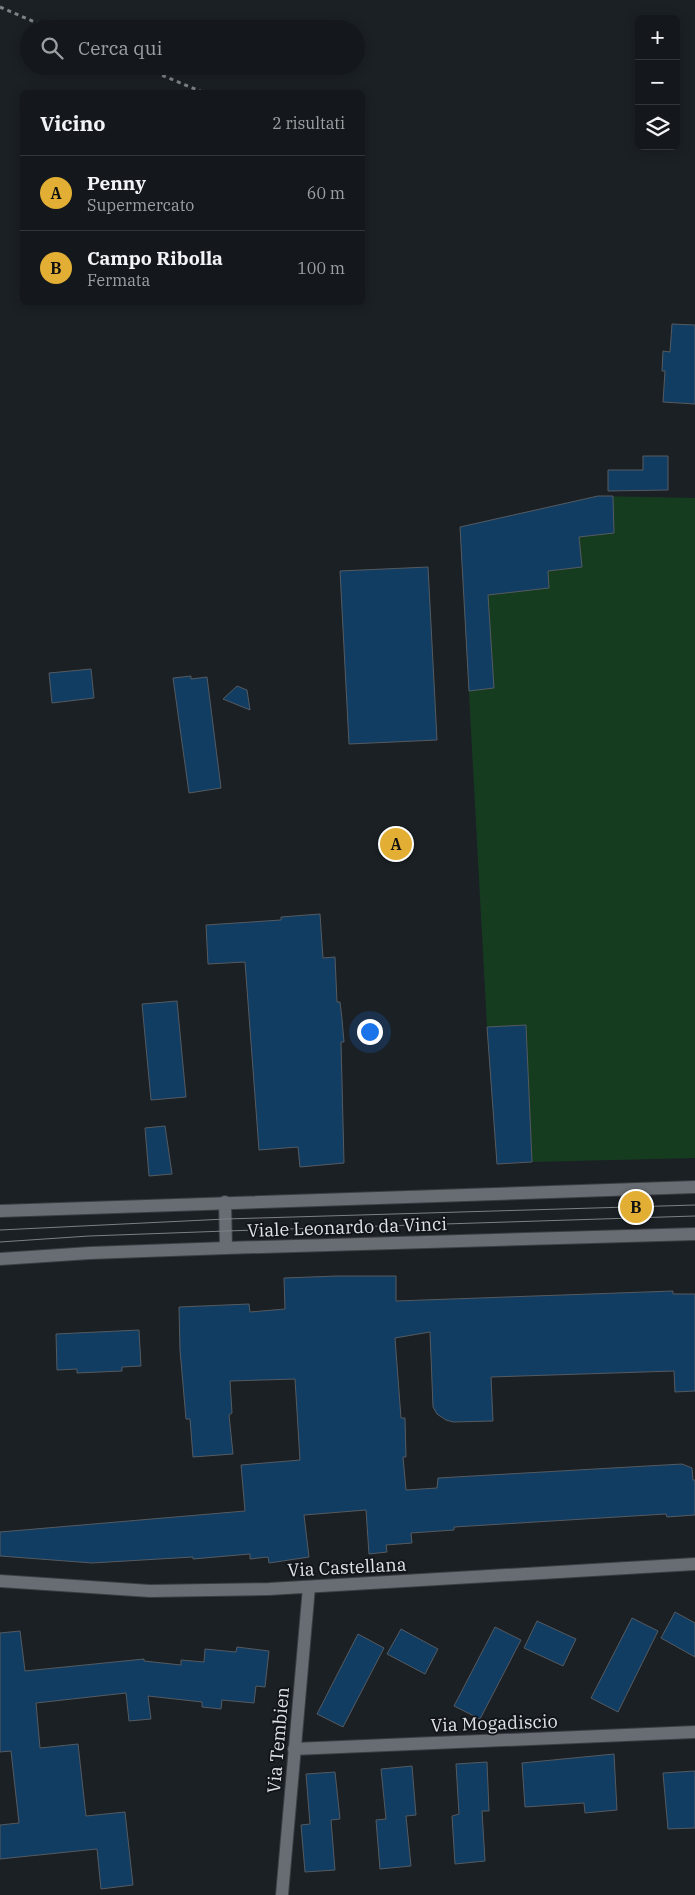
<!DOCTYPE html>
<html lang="it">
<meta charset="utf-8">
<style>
:root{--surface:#14181c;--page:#212529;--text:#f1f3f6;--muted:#9da0a3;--line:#33373b;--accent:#e2af34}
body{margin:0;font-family:"IBM Plex Serif",serif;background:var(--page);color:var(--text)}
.controls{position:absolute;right:15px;top:15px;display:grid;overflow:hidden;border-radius:8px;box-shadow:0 2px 12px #0003}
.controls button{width:45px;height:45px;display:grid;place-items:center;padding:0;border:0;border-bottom:1px solid var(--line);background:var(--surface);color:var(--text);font:25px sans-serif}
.you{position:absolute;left:369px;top:1031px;width:18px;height:18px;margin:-12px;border:4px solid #fff;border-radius:50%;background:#1a73e8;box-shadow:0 0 0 8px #1a73e833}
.badge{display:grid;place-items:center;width:32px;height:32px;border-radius:50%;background:var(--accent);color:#111;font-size:16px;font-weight:700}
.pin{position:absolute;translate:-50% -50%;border:2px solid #fff;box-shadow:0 1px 5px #0006}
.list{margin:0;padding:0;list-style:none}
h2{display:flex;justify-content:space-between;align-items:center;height:65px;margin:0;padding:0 20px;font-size:21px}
h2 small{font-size:16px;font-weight:400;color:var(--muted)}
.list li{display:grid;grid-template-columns:32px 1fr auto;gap:15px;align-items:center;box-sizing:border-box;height:75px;padding:0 20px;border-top:1px solid var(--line)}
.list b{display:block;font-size:19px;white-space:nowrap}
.list p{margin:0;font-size:16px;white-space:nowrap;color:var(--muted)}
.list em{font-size:16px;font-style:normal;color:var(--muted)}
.icon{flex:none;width:28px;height:28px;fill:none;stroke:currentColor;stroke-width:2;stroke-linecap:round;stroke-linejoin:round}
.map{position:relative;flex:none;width:695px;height:1895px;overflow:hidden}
.search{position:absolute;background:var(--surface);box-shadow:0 2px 12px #0003;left:20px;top:20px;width:345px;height:55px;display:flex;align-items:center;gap:12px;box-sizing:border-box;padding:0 18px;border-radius:28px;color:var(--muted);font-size:19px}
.panel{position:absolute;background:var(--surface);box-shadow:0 2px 12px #0003;left:20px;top:90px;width:345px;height:215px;border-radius:8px}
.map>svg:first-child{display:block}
.green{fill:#163c20}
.building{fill:#123d63;stroke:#545a60}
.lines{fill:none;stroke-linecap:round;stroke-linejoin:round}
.minor-casing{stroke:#3a3d42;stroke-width:14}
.path{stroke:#7f8387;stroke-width:3;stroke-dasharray:4 4;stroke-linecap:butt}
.minor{stroke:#676d73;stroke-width:12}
.tram{stroke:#7c8084;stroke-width:1}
.labels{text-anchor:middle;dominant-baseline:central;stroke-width:4;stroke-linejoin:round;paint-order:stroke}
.street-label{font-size:18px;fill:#dfe2e6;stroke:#12161b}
</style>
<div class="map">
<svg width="695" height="1895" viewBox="0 0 695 1895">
<rect width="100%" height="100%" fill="#1b2025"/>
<path class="green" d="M595 496 695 498V1158L532 1162 526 1025 487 1027 460 527 596 499Z"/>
<g class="building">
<path d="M672 324 695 325V404L663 402 665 371H662L663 351 670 352Z"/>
<path d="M643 456H668V490L608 491V470H643Z"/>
<path d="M598 496H613L614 533 579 537 582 567 548 571 549 588 488 595 494 688 469 691 460 527Z"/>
<path d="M428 567 437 740 349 744 340 571Z"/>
<path d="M91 669 94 698 52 703 49 673Z"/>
<path d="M191 676V679L207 677 221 788 189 793 173 678Z"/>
<path d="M237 686 247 690 250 710 223 699Z"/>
<path d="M320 914 323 958 335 957 337 1002H340L342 1019 344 1042H341L344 1163 300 1167 298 1147 259 1150 245 962 208 964 206 925 281 920V917Z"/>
<path d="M177 1001 186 1097 151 1100 142 1004Z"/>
<path d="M526 1025 532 1162 497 1164 487 1027Z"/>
<path d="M165 1126 172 1174 149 1176 145 1128Z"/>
<path d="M337 1276H396V1301L673 1291V1294H695V1391L675 1392 674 1371 491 1377 493 1421 453 1422 446 1420 437 1414 433 1407 430 1332 395 1338 401 1418H405L406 1457H403L406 1490 437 1488 438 1478 682 1464 692 1468 693 1480H695V1515L667 1517 666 1514 454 1527V1530L411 1533 412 1543 386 1545 387 1552 369 1554 366 1510 304 1515 309 1557 269 1563 268 1557 250 1559V1554L193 1559V1557L92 1563 0 1556V1532L245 1511 241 1465 300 1460 295 1379 230 1381 232 1413 229 1415 233 1454 193 1457 190 1419H186L180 1350 179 1307 249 1304 250 1312 285 1309 284 1278Z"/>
<path d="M139 1330 141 1366 122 1367V1371L77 1373V1369L57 1370 56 1334Z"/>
<path d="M675 1612 695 1623V1657L661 1638Z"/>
<path d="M632 1618 658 1631 618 1712 591 1698Z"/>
<path d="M537 1621 576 1639 563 1666 524 1648Z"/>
<path d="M495 1627 521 1640 480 1719 454 1706Z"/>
<path d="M401 1629 438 1649 425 1674 387 1654Z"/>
<path d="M20 1631 25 1671 144 1659V1661L181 1665V1660L204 1662 205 1649 236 1652 237 1647 269 1651 265 1687 256 1686 254 1703 222 1700 221 1709 202 1707V1702L148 1696 151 1719 129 1721 126 1693 36 1703 40 1748 78 1744 86 1816 125 1812 133 1885 101 1889 97 1849 0 1859V1825L19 1823 11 1751 0 1752V1633Z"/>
<path d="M358 1634 384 1648 343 1727 317 1714Z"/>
<path d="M614 1754 617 1810 585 1813 584 1803 525 1807 522 1763Z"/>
<path d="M487 1762 489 1811H482L485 1861 455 1864 452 1816 459 1814 456 1764Z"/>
<path d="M412 1766 416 1815 406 1816 411 1866 380 1869 376 1820 386 1819 381 1769Z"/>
<path d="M695 1771V1828L668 1829 663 1773Z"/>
<path d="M335 1772 340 1819 331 1820 335 1870 305 1872 301 1825 310 1824 306 1774Z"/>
</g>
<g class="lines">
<g class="minor-casing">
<g id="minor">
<path d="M225 1202 226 1248"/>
<path d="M0 1211 695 1187"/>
<path d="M0 1259 90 1253 226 1248 695 1234"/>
<path d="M0 1581 150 1591 269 1589 695 1564"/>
<path d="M294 1749 695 1732"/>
<path d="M282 1895 309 1587"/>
</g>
</g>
<g class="path">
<path d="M0 7 51 29"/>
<path d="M140 66 202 92"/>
</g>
<use href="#minor" class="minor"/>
<g class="tram">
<path d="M0 1230 226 1219 695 1205"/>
<path d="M0 1242 89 1236 226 1231 695 1216"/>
</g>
</g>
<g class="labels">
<g class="street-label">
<text transform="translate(347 1227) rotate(-2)">Viale Leonardo da Vinci</text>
<text transform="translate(347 1567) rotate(-3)">Via Castellana</text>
<text transform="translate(494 1723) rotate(-2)">Via Mogadiscio</text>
<text transform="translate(278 1740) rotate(-85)">Via Tembien</text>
</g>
</g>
</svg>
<div class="controls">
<button>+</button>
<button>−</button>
<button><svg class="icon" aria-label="layers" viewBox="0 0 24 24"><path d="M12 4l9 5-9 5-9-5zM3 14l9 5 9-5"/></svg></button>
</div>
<div class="you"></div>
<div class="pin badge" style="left:396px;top:844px">A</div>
<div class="pin badge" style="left:636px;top:1207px">B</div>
<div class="search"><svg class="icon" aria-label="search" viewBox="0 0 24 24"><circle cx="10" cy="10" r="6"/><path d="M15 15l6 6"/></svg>Cerca qui</div>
<section class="panel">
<h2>Vicino<small>2 risultati</small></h2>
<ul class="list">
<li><span class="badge">A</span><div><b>Penny</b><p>Supermercato</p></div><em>60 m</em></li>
<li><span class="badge">B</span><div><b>Campo Ribolla</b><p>Fermata</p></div><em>100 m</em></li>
</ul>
</section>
</div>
